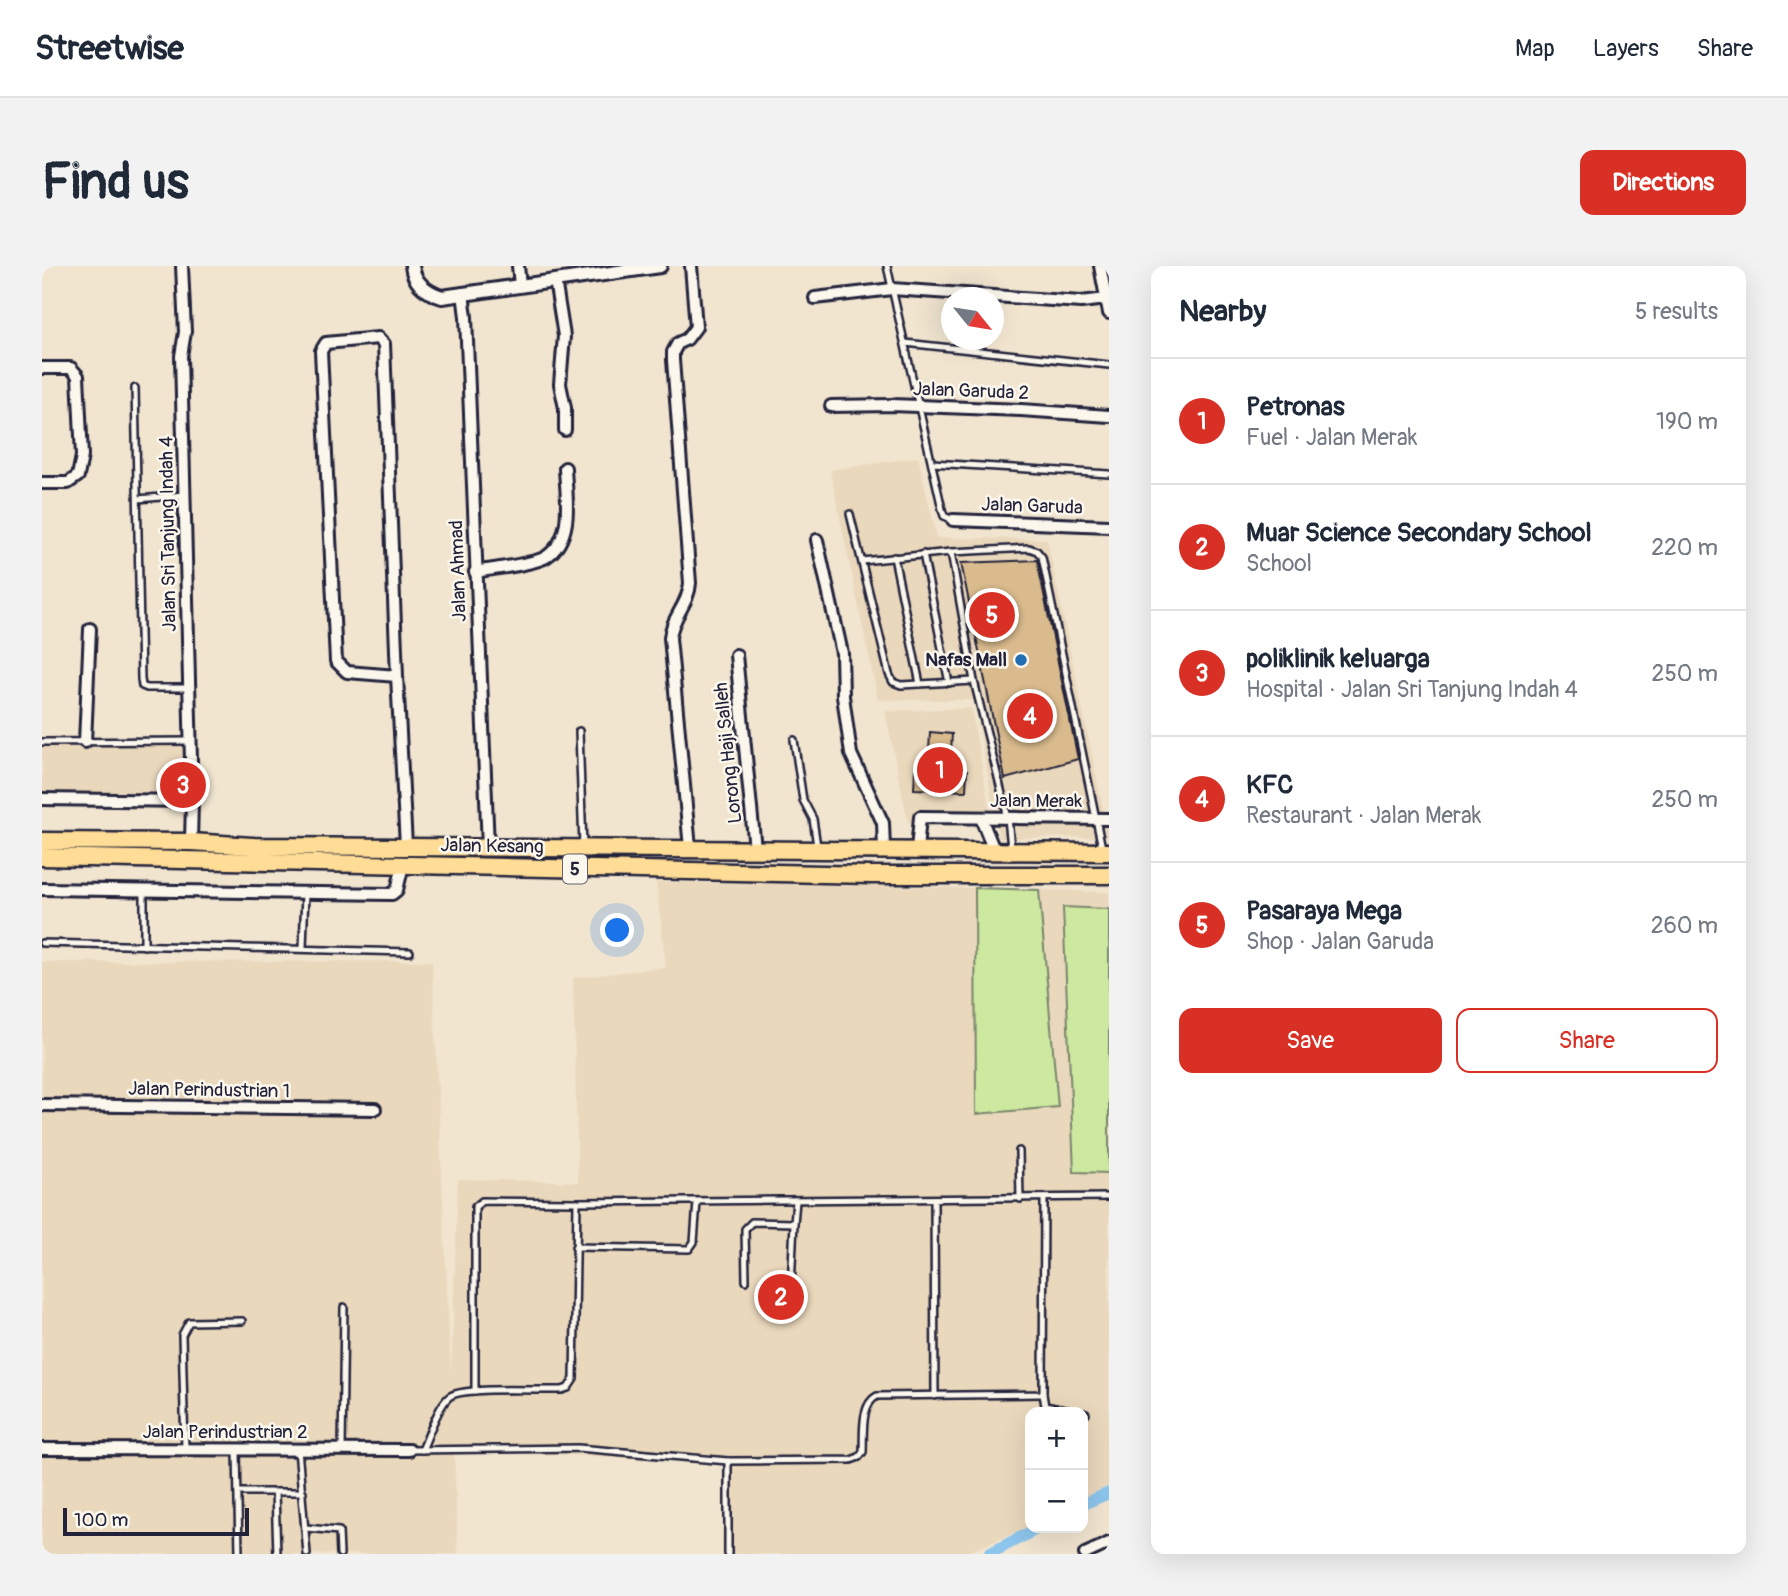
<!DOCTYPE html>
<meta charset="utf-8">
<style>
:root{--surface:#fff;--page:#f2f2f3;--text:#1f2937;--muted:#747a83;--line:#e0e1e3;--accent:#d93025}
body{margin:0;font-family:Pangolin,sans-serif;background:var(--page);color:var(--text)}
.controls{position:absolute;right:21px;bottom:21px;display:grid;overflow:hidden;border-radius:14px;box-shadow:0 7px 28px #0002}
.controls button{width:63px;height:63px;display:grid;place-items:center;padding:0;border:0;border-bottom:2px solid var(--line);background:var(--surface);color:var(--text);font:35px sans-serif}
.compass{position:absolute;left:899px;top:21px;width:63px;height:63px;border-radius:50%;background:var(--surface);box-shadow:0 7px 28px #0002;rotate:120deg}
.scale{position:absolute;left:21px;bottom:18px;width:186px;box-sizing:border-box;padding-left:7px;border:4px solid #22223b;border-top:0;font-size:19px;line-height:24px;white-space:nowrap;color:#22223b;-webkit-text-stroke:5px #fbf7ec;paint-order:stroke}
.you{position:absolute;left:576px;top:665px;width:24px;height:24px;margin:-18px;border:5px solid #fff;border-radius:50%;background:#1a73e8;box-shadow:0 0 0 10px #1a73e833}
.badge{display:grid;place-items:center;width:46px;height:46px;border-radius:50%;background:var(--accent);color:#fff;font-size:23px;font-weight:700}
.pin{position:absolute;translate:-50% -50%;border:4px solid #fff;box-shadow:0 2px 7px #0006}
.list{margin:0;padding:0;list-style:none}
h2{display:flex;justify-content:space-between;align-items:center;height:91px;margin:0;padding:0 28px;font-size:30px}
h2 small{font-size:23px;font-weight:400;color:var(--muted)}
.list li{display:grid;grid-template-columns:46px 1fr auto;gap:21px;align-items:center;box-sizing:border-box;height:126px;padding:0 28px;border-top:2px solid var(--line)}
.list b{display:block;font-size:26px;white-space:nowrap}
.list p{margin:0;font-size:23px;white-space:nowrap;color:var(--muted)}
.list em{font-size:23px;font-style:normal;color:var(--muted)}
.actions{display:flex;gap:14px;padding:21px 28px}
.actions a{flex:1;padding:16px 0;border:2px solid var(--accent);border-radius:14px;text-align:center;font-size:24px;color:var(--accent)}
.actions .main{background:var(--accent);color:#fff}
.map{position:relative;flex:none;width:1067px;height:1288px;overflow:hidden;border-radius:14px}
header{display:flex;align-items:center;gap:42px;box-sizing:border-box;height:98px;padding:0 35px;background:var(--surface);border-bottom:2px solid var(--line)}
header strong{font-size:33px}
nav{display:flex;gap:38px;margin-inline-start:auto;font-size:24px}
.intro{display:flex;align-items:center;justify-content:space-between;box-sizing:border-box;height:168px;padding:0 42px}
h1{margin:0;font-size:49px}
.button{padding:18px 32px;border-radius:14px;background:var(--accent);color:#fff;font-size:24px;font-weight:700}
main{display:flex;gap:42px;padding:0 42px}
aside{flex:1;background:var(--surface);border-radius:14px;box-shadow:0 7px 28px #0002}
.map>svg:first-child{display:block}
.built{fill:#ead8bc}
.green{fill:#cde89f;stroke:#78856d;stroke-width:2}
.lines{fill:none;stroke-linecap:round;stroke-linejoin:round}
.canal{stroke:#8dc5ec;stroke-width:12}
.building{fill:#dabb8d;stroke:#22223b;stroke-width:2}
.service-casing{stroke:#22223b;stroke-width:10}
.minor-casing{stroke:#22223b;stroke-width:16}
.tertiary-casing{stroke:#22223b;stroke-width:18}
.primary-casing{stroke:#22223b;stroke-width:21}
.service{stroke:#fbf7ec;stroke-width:5}
.minor{stroke:#fbf7ec;stroke-width:10}
.tertiary{stroke:#fbf7ec;stroke-width:12}
.primary{stroke:#ffdd96;stroke-width:16}
.poi-dot{fill:#1f6fb2;stroke:#fbf7ec;stroke-width:2.5}
.labels{text-anchor:middle;dominant-baseline:central;stroke-width:5;stroke-linejoin:round;paint-order:stroke}
.shield{fill:#fbf7ec;stroke:#636270;stroke-width:2}
.shield-label{font-size:18px;font-weight:bold;fill:#22223b}
.street-label{font-size:19px;fill:#22223b;stroke:#fbf7ec}
.poi-label{font-size:19px;font-weight:bold;fill:#22223b;stroke:#fbf7ec;text-anchor:end}
</style>
<header>
<strong>Streetwise</strong>
<nav><a>Map</a><a>Layers</a><a>Share</a></nav>
</header>
<div class="intro"><h1>Find us</h1><a class="button">Directions</a></div>
<main>
<div class="map">
<svg width="1067" height="1288" viewBox="0 0 1067 1288">
<rect width="100%" height="100%" fill="#f1e5d0"/>
<filter id="ink" filterUnits="userSpaceOnUse"><feTurbulence type="fractalNoise" baseFrequency=".0143" numOctaves="2"/><feDisplacementMap in="SourceGraphic" scale="14" xChannelSelector="R" yChannelSelector="G"/><feConvolveMatrix kernelMatrix="1 2 1 2 8 2 1 2 1" color-interpolation-filters="sRGB"/></filter>
<g filter="url(#ink)">
<g class="built">
<path d="M876 191 895 272 1005 273 1067 571 957 572 932 434H836L788 204Z"/>
<path d="M929 442 950 557 866 556 843 445Z"/>
<path d="M143 472 146 539 0 538V473Z"/>
<path d="M614 616 933 622 934 848 1016 841 997 624 1067 626V1219L1041 1234V1146H988V1261L921 1288H680L683 1196 412 1184 416 1288H0V696L390 695 409 1109 416 913 536 916 531 712 624 701Z"/>
</g>
<g class="green">
<path d="M933 622 997 624 1016 841 934 848Z"/>
<path d="M1021 641 1067 643V907L1032 906Z"/>
</g>
<g class="lines">
<g class="canal">
<path d="M1041 1238 1067 1227"/>
<path d="M947 1288 996 1262"/>
</g>
</g>
<g class="building">
<path d="M995 294 1036 493 963 513 919 297Z"/>
<path d="M888 466 910 468 908 504 925 505 924 525 872 523 873 504 886 505Z"/>
</g>
<g class="lines">
<g class="service-casing">
<g id="service">
<path d="M845 0 900 243 902 250 911 254"/>
<path d="M863 77 1067 99"/>
<path d="M93 122 99 413 100 420 105 422H147"/>
<path d="M890 197 1067 208"/>
<path d="M96 233 142 229"/>
<path d="M808 248 847 408 851 416 859 419 932 415"/>
<path d="M909 286 932 415 966 552 969 582"/>
<path d="M881 288 907 417"/>
<path d="M852 291 878 418"/>
<path d="M820 295 909 286 987 282 995 285 1000 291 1060 582"/>
<path d="M537 465 541 581"/>
<path d="M752 474 761 534 771 553 775 580"/>
<path d="M0 476 147 475"/>
<path d="M102 625V680"/>
<path d="M0 677 368 686"/>
<path d="M261 682 263 627"/>
<path d="M977 885 978 933"/>
<path d="M892 933 893 1130"/>
<path d="M533 981 647 983 652 976 655 936"/>
<path d="M704 1015 703 963 710 956 752 957 754 935"/>
<path d="M749 1021 752 957"/>
<path d="M433 1125V941L440 935 535 936"/>
<path d="M1001 1128 1003 1140 1033 1146"/>
<path d="M1041 1147 1044 1148"/>
<path d="M143 1183 140 1069 147 1056 200 1055"/>
<path d="M195 1183 197 1288"/>
<path d="M256 1183 265 1288"/>
<path d="M300 1184 302 1041"/>
<path d="M368 1184 536 1182 686 1195 809 1194 817 1191 821 1186C822 1168 818 1139 835 1130L1001 1128 1002 933"/>
<path d="M380 1184C386 1171 396 1140 407 1131 419 1120 499 1125 520 1124L526 1122 532 1113 535 936 1067 931"/>
<path d="M196 1226H261"/>
<path d="M233 1226 235 1288"/>
<path d="M264 1262 297 1265 298 1288"/>
<path d="M686 1288V1195"/>
</g>
</g>
<g class="minor-casing">
<g id="minor">
<path d="M140 0 143 66 139 90 150 535"/>
<path d="M476 0 478 19"/>
<path d="M1058 0 1067 47"/>
<path d="M513 14 522 70 518 118 523 142V164"/>
<path d="M421 27 424 51 446 581"/>
<path d="M773 32 850 23 1039 36 1065 33"/>
<path d="M0 102H29L36 110 40 190 36 210 26 217H0"/>
<path d="M789 140 850 139 979 144 1067 150"/>
<path d="M911 254 1067 260"/>
<path d="M775 274 800 387 801 430 809 488 841 557 842 583"/>
<path d="M433 306C449 303 493 298 504 291 533 272 524 230 523 202"/>
<path d="M694 389 713 583"/>
<path d="M355 410 305 406 294 395 279 85 284 77 336 72 342 78 355 410 364 580"/>
<path d="M43 476 48 363"/>
<path d="M0 533 150 535 149 576"/>
<path d="M939 552 952 584"/>
<path d="M648 582 628 372C629 352 647 338 648 317L631 94V86L636 77 645 73 654 61 649 0"/>
<path d="M875 584 878 551 1067 553"/>
<path d="M0 623 350 628 355 624 361 599"/>
<path d="M0 839 333 843"/>
<path d="M0 1183 367 1184"/>
<path d="M1043 1288 1067 1277"/>
</g>
</g>
<g class="tertiary-casing">
<path id="tertiary" d="M370 0C372 17 384 26 400 31L618 0"/>
</g>
<g class="primary-casing">
<g id="primary">
<path d="M0 575 149 576 210 580 1067 586"/>
<path d="M0 591 829 609H1067"/>
</g>
</g>
<use href="#service" class="service"/>
<use href="#minor" class="minor"/>
<use href="#tertiary" class="tertiary"/>
<use href="#primary" class="primary"/>
</g>
</g>
<circle class="poi-dot" cx="979" cy="394" r="7"/>
<g class="labels">
<rect class="shield" x="521" y="588.5" width="24" height="29" rx="5"/>
<g class="shield-label">
<text x="533" y="603">5</text>
</g>
<g class="street-label">
<text transform="translate(929 125) rotate(2)">Jalan Garuda 2</text>
<text transform="translate(990 240) rotate(2)">Jalan Garuda</text>
<text transform="translate(126 268) rotate(-91)">Jalan Sri Tanjung Indah 4</text>
<text transform="translate(416 305) rotate(-92)">Jalan Ahmad</text>
<text transform="translate(686 487) rotate(-96)">Lorong Haji Salleh</text>
<text x="994" y="535">Jalan Merak</text>
<text transform="translate(450 580) rotate(1)">Jalan Kesang</text>
<text transform="translate(167 824) rotate(1)">Jalan Perindustrian 1</text>
<text x="183" y="1166">Jalan Perindustrian 2</text>
</g>
<g class="poi-label">
<text x="965" y="394">Nafas Mall</text>
</g>
</g>
</svg>
<div class="controls">
<button>+</button>
<button>−</button>
</div>
<svg class="compass" viewBox="-18 -18 36 36"><path d="M0-13l5 13h-10z" fill="#e53935"/><path d="M0 13l5-13h-10z" fill="#747a83"/></svg>
<div class="scale">100 m</div>
<div class="you"></div>
<div class="pin badge" style="left:898px;top:504px">1</div>
<div class="pin badge" style="left:739px;top:1031px">2</div>
<div class="pin badge" style="left:141px;top:519px">3</div>
<div class="pin badge" style="left:988px;top:450px">4</div>
<div class="pin badge" style="left:950px;top:349px">5</div>
</div>
<aside>
<h2>Nearby<small>5 results</small></h2>
<ul class="list">
<li><span class="badge">1</span><div><b>Petronas</b><p>Fuel · Jalan Merak</p></div><em>190 m</em></li>
<li><span class="badge">2</span><div><b>Muar Science Secondary School</b><p>School</p></div><em>220 m</em></li>
<li><span class="badge">3</span><div><b>poliklinik keluarga</b><p>Hospital · Jalan Sri Tanjung Indah 4</p></div><em>250 m</em></li>
<li><span class="badge">4</span><div><b>KFC</b><p>Restaurant · Jalan Merak</p></div><em>250 m</em></li>
<li><span class="badge">5</span><div><b>Pasaraya Mega</b><p>Shop · Jalan Garuda</p></div><em>260 m</em></li>
</ul>
<div class="actions"><a class="main">Save</a><a>Share</a></div>
</aside>
</main>
